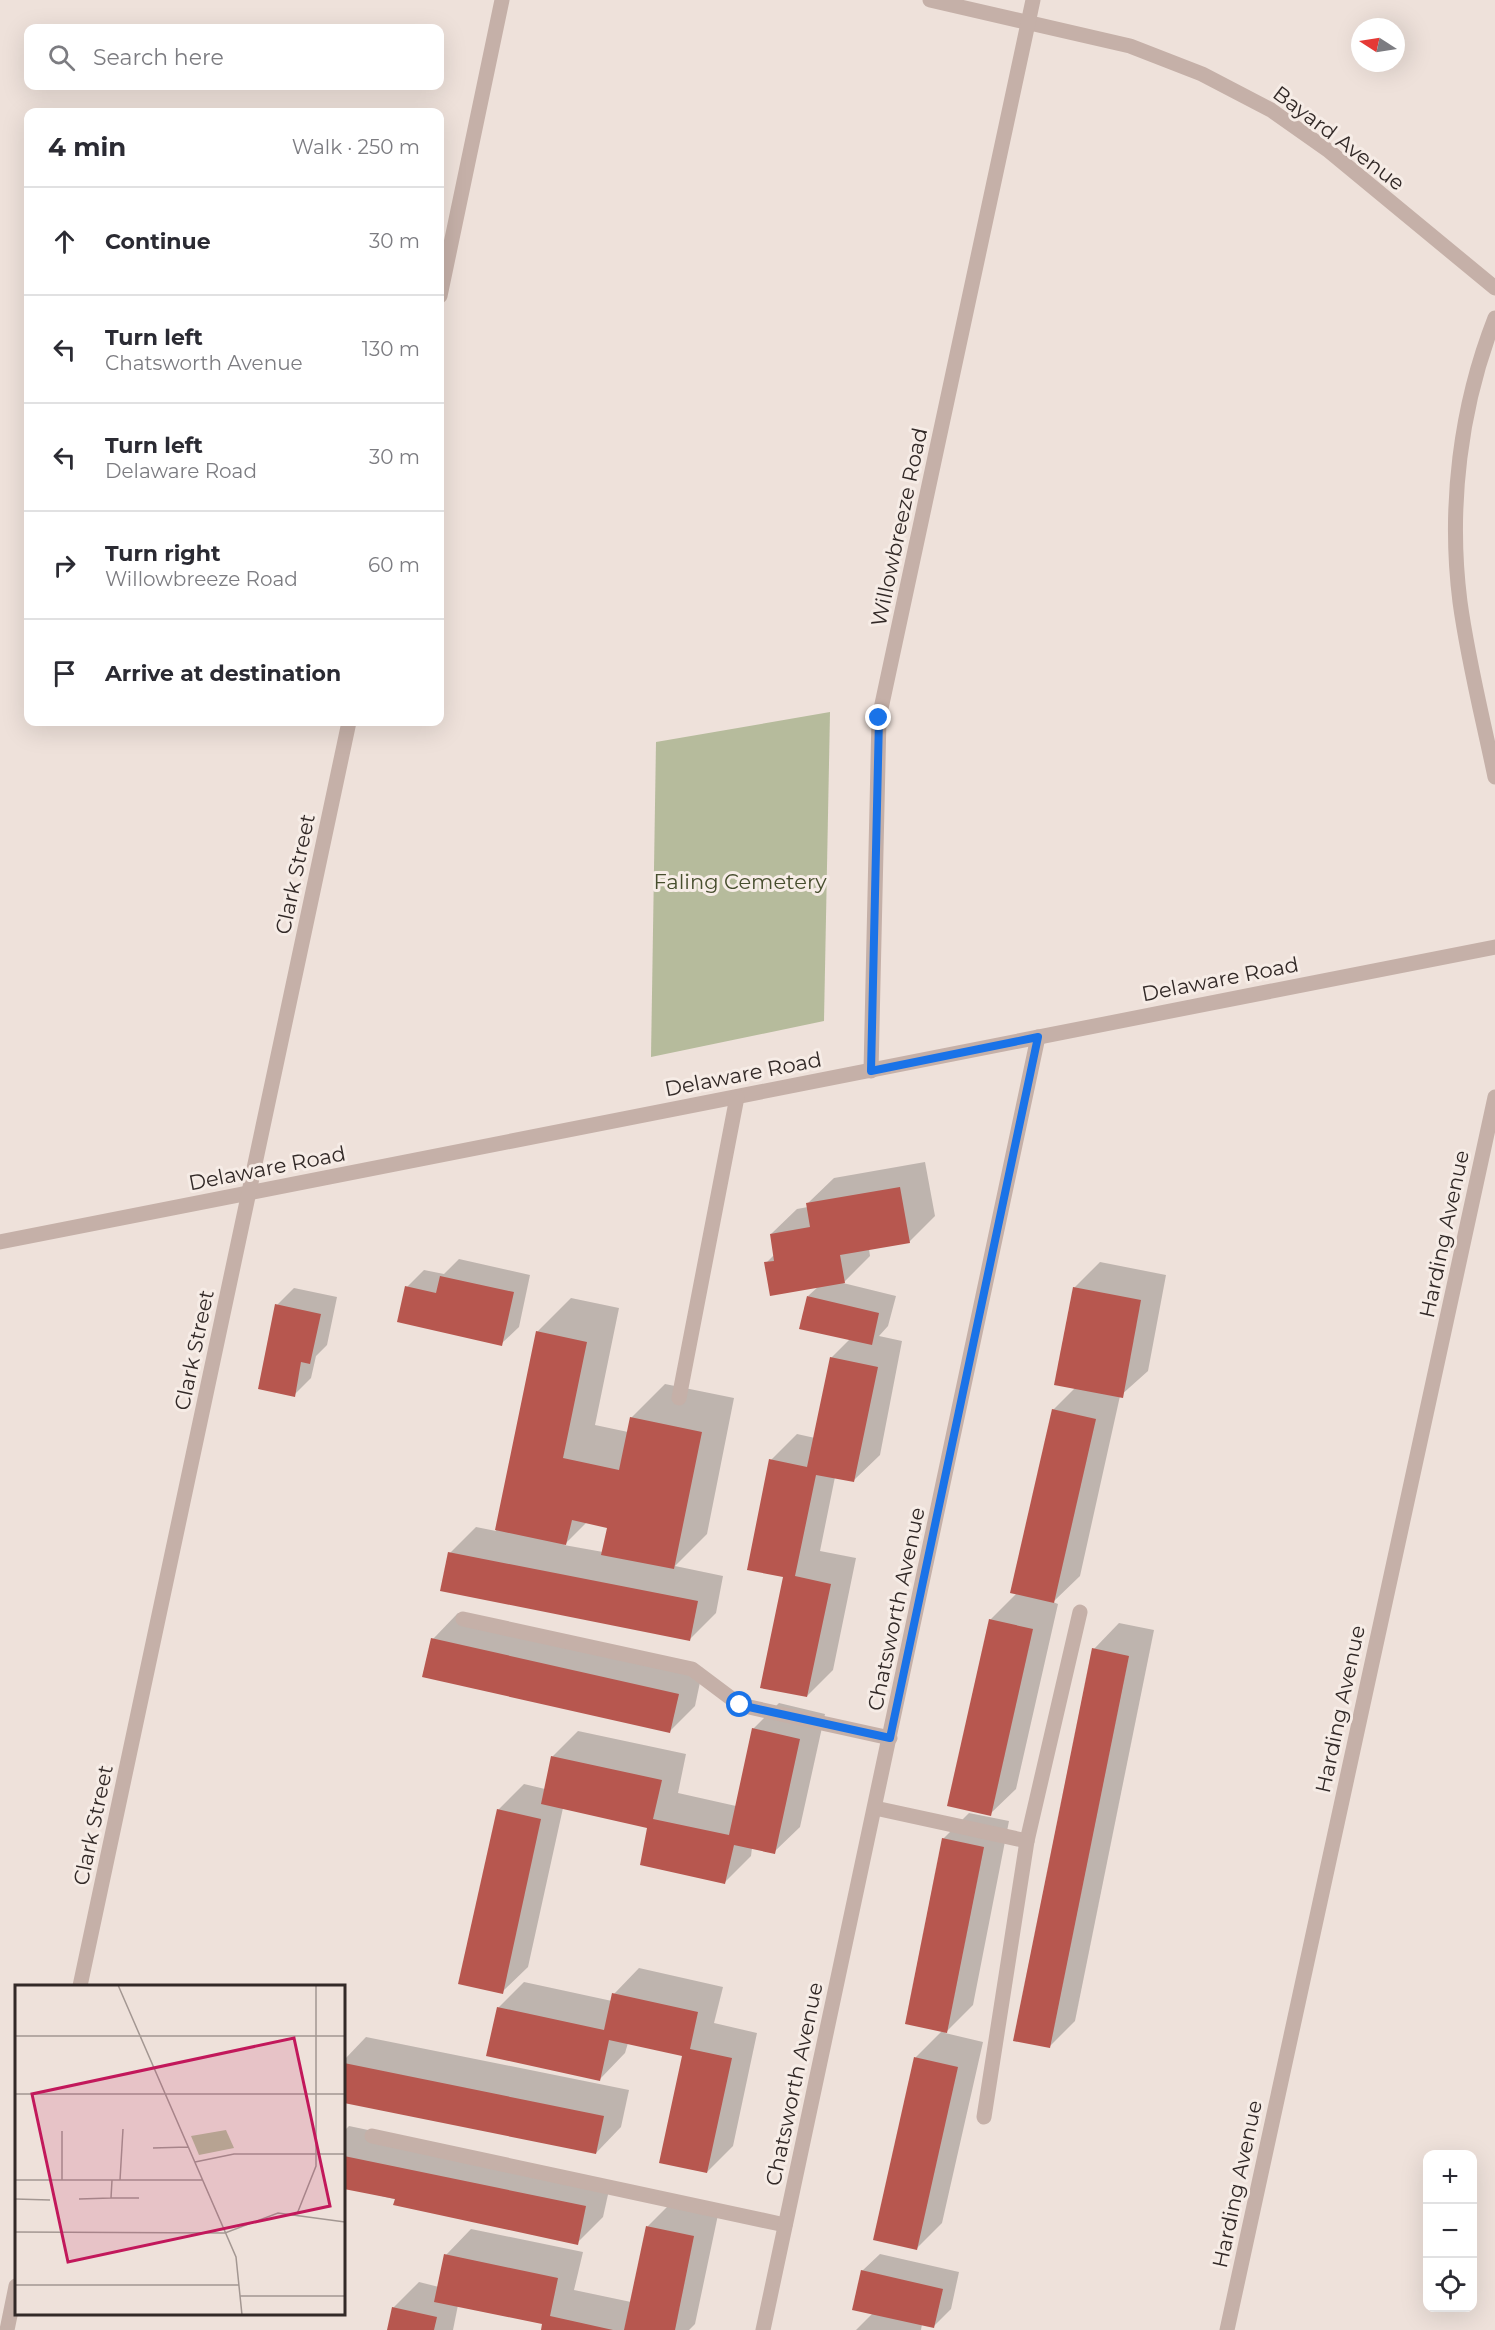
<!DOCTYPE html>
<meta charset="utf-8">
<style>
:root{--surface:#fff;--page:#f2f2f3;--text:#2b2b33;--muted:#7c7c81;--line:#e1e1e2}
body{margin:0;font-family:Montserrat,sans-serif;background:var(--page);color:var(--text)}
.controls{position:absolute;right:18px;bottom:18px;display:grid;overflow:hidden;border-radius:12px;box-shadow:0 6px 24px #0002}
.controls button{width:54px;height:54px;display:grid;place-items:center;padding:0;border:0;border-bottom:2px solid var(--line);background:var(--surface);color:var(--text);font:30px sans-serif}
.compass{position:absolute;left:1351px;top:18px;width:54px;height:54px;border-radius:50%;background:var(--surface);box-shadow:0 6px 24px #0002;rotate:282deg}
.stop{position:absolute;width:18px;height:18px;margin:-14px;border:4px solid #1a73e8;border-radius:50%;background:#fff}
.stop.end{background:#1a73e8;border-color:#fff;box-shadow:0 2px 6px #0008}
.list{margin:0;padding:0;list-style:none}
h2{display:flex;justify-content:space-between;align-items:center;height:78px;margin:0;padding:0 24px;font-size:26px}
h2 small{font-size:20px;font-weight:400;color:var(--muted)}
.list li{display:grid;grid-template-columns:39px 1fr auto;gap:18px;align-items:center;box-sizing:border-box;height:108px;padding:0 24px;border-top:2px solid var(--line)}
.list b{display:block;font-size:22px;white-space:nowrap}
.list p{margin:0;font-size:20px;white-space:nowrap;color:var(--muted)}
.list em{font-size:20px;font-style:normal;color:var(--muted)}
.icon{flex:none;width:33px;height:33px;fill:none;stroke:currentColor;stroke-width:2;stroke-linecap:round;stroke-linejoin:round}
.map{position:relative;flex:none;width:1495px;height:2330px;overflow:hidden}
.search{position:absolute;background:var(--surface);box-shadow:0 6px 24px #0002;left:24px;top:24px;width:420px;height:66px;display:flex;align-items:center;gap:15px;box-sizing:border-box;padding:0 21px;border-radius:12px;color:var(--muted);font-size:22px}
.panel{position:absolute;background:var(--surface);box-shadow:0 6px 24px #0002;left:24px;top:108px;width:420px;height:618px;border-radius:12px}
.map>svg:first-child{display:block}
.green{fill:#b6bb9c}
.shadow{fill:#0003;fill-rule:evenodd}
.building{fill:#b7574f}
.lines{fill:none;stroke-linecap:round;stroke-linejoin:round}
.minor{stroke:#c5b0a8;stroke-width:15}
.route{stroke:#1a73e8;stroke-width:8}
.labels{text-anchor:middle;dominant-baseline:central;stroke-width:6;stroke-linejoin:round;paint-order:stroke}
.street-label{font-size:21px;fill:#322927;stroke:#f6ece6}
.park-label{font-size:21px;fill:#474e2e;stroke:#f6ece6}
.inset-road{fill:none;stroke:#a39792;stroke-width:1.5}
.view{fill:#c2185b;fill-opacity:0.15;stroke:#c2185b;stroke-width:3}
.inset-edge{fill:none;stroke:#322927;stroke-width:3}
</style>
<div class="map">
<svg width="1495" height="2330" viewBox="0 0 1495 2330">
<rect width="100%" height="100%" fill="#eee1da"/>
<path class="green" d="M830 712 824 1021 651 1057 656 742Z"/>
<g class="shadow">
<path d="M925 1162 935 1216 909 1242 869 1249 870 1256 843 1283 896 1296 888 1326 879 1336 902 1341 880 1455 854 1480 835 1477 820 1551 856 1558 833 1670 807 1696 785 1576 771 1460 797 1434 815 1438 831 1358 850 1339 808 1296 819 1286 766 1263 775 1254 771 1234 797 1209 808 1207V1203L834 1178Z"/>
<path d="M459 1259 530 1275 519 1327 501 1344 407 1287 424 1270 444 1274Z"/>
<path d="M1100 1262 1166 1275 1148 1371 1120 1396 1080 1576 1053 1602 1058 1604 1016 1789 990 1814V1620L1017 1593 1053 1410 1075 1388 1074 1288Z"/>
<path d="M294 1288 337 1297 327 1345 316 1356 311 1378 294 1395 277 1305Z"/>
<path d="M571 1298 619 1308 595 1425 628 1432 631 1418 665 1384 734 1398 707 1534 675 1566 723 1576 716 1613 690 1639 450 1553 476 1527 496 1531 537 1332ZM587 1522 609 1526 603 1552 564 1545Z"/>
<path d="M458 1613 703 1668 695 1706 670 1731 433 1639Z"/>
<path d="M1119 1623 1154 1630 1075 2021 1049 2047 1094 1649Z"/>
<path d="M779 1703 825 1714 800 1827 774 1852 752 1848 751 1856 725 1882 649 1826 563 1808 528 1967 502 1992 498 1810 524 1784 545 1789 552 1757 578 1731 686 1754 678 1793 736 1806 753 1729Z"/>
<path d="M969 1813 1009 1821 973 2005 945 2033 983 2042 942 2223 916 2249V2057L943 2030V1839Z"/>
<path d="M639 1968 723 1987 714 2023 757 2033 733 2146 707 2172 684 2055 628 2043 625 2053 600 2079 498 2008 524 1982 612 2001 614 1994Z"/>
<path d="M366 2037 629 2090 621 2127 596 2153 344 2102V2060Z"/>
<path d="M349 2126 611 2181 603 2217 577 2243 344 2187V2131Z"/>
<path d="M673 2201 719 2210 695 2324 689 2330H542L544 2323 458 2305 453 2330H388L393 2308 419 2282 439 2287 446 2255 471 2229 583 2252 574 2290 631 2302 648 2226Z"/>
<path d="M880 2254 959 2272 951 2309 934 2326 922 2324 921 2330H856L873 2313 862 2271Z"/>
</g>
<g class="building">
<path d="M900 1187 910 1243 840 1255 845 1283 770 1296 764 1262 774 1261 770 1234 810 1227 806 1203Z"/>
<path d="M440 1276 514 1292 502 1346 397 1322 405 1286 436 1293Z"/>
<path d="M1073 1287 1141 1300 1123 1398 1054 1385Z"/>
<path d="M807 1296 879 1313 872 1345 799 1329Z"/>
<path d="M275 1304 321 1314 310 1364 301 1362 295 1397 258 1389Z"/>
<path d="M536 1331 587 1342 563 1458 619 1470 630 1417 702 1432 674 1569 601 1555 607 1528 572 1520 566 1545 495 1530Z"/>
<path d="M830 1357 878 1367 854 1482 816 1475 795 1576 831 1584 807 1697 760 1688 783 1577 747 1570 769 1459 807 1467Z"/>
<path d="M1052 1409 1096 1419 1054 1603 1010 1593Z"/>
<path d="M448 1552 698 1601 690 1641 440 1591Z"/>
<path d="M989 1619 1033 1629 991 1816 947 1806Z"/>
<path d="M431 1638 679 1694 670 1733 422 1677Z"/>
<path d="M1092 1648 1129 1656 1050 2048 1013 2041Z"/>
<path d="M752 1728 800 1739 775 1854 734 1845 725 1884 640 1865 647 1828 541 1804 551 1756 662 1780 653 1819 729 1835Z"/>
<path d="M497 1809 541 1819 503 1994 458 1984Z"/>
<path d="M942 1838 984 1847 947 2033 905 2024Z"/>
<path d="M612 1993 698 2012 690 2049 732 2058 707 2173 659 2163 682 2056 609 2040 600 2081 486 2056 497 2007 604 2030Z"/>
<path d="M914 2057 958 2067 917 2250 873 2240Z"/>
<path d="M344 2063 604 2116 596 2154 344 2103Z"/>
<path d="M344 2156 586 2206 578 2245 393 2205 395 2199 344 2189Z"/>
<path d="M646 2226 694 2236 675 2330H624Z"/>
<path d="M444 2254 558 2278 550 2316 613 2330H541L542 2324 434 2302Z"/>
<path d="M861 2270 943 2289 934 2328 852 2310Z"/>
<path d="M392 2307 437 2317 434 2330H387Z"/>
</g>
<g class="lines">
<g class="minor">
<path d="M930 0 1130 46 1202 74 1271 110 1329 151 1495 288"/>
<path d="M440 296 502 0"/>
<path d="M1495 318C1460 407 1448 507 1460 602 1468 661 1483 719 1495 777"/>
<path d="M871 1071 879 718 1033 0"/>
<path d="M0 1242 1495 947"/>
<path d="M679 1398 737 1097"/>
<path d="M463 1619 692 1669 740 1705 890 1738"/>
<path d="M875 1808 1027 1841 1080 1612"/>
<path d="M80 1986 349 722"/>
<path d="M984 2117 1027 1841"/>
<path d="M372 2136 785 2225"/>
<path d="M7 2330 16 2286"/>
<path d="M763 2330 1038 1037"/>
<path d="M1227 2330 1495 1097"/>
</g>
</g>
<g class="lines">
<path class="route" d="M740 1705 890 1738 1038 1037 871 1071 879 718"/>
</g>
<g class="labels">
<g class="street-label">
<text transform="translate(1339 138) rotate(37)">Bayard Avenue</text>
<text transform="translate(899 527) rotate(-78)">Willowbreeze Road</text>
<text transform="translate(295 874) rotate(-78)">Clark Street</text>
<text transform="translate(1220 979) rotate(-11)">Delaware Road</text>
<text transform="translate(743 1074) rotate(-11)">Delaware Road</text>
<text transform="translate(267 1168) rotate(-11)">Delaware Road</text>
<text transform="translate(1444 1234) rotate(-78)">Harding Avenue</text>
<text transform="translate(194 1350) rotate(-78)">Clark Street</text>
<text transform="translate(896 1609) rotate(-78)">Chatsworth Avenue</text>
<text transform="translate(1340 1709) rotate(-78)">Harding Avenue</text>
<text transform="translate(93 1825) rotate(-78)">Clark Street</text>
<text transform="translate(794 2084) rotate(-78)">Chatsworth Avenue</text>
<text transform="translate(1237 2184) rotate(-78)">Harding Avenue</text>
</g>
<g class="park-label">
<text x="740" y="881">Faling Cemetery</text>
</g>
</g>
<g transform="translate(15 1985)">
<rect width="330" height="330" fill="#eee1da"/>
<path d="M211 145 219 163 184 170 176 151Z" fill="#b6bb9c"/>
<path class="inset-road" d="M103 0 221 272 227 330M0 51H330M0 109H330M138 163 173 162M180 177 219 169H330M0 195H187M47 195V146M97 195 96 213H124M105 195 108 144M0 214 35 215M64 214 96 213M282 229 301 181V0M0 247 210 248 263 228 330 237M0 300H224M225 311H330"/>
<path class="view" d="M279 53 315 221 53 277 17 109Z"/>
<rect width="330" height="330" class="inset-edge"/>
</g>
</svg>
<div class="controls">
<button>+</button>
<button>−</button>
<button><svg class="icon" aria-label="locate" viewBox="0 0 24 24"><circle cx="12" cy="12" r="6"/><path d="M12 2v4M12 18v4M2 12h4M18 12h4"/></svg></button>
</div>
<svg class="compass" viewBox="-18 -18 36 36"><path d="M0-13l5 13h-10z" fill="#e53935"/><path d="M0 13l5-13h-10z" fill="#7c7c81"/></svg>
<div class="stop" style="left:740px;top:1705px"></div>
<div class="stop end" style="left:879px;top:718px"></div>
<div class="search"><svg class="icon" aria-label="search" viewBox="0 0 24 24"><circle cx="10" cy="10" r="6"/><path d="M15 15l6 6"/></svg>Search here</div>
<section class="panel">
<h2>4 min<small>Walk · 250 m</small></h2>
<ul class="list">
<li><svg class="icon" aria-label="ahead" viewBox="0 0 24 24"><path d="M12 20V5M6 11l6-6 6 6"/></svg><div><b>Continue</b></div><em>30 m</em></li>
<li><svg class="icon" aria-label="left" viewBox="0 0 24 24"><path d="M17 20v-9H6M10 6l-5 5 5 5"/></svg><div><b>Turn left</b><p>Chatsworth Avenue</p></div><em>130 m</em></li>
<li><svg class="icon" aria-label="left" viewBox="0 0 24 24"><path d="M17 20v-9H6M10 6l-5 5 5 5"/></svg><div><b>Turn left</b><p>Delaware Road</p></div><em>30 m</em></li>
<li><svg class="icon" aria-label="right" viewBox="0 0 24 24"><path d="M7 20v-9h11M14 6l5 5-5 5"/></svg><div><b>Turn right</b><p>Willowbreeze Road</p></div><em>60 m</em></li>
<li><svg class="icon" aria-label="arrive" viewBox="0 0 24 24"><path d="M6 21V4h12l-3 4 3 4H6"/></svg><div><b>Arrive at destination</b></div></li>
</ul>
</section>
</div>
